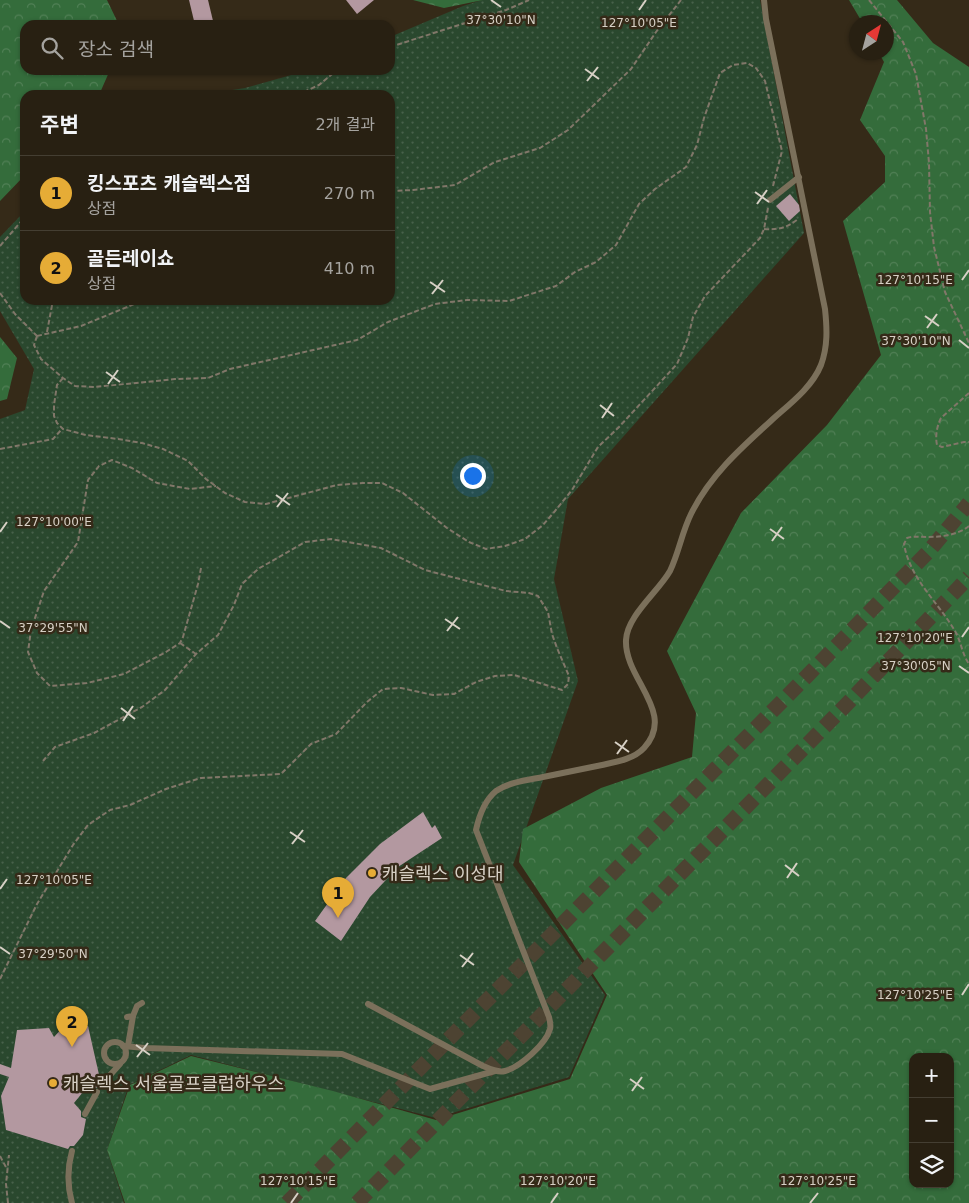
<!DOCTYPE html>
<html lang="ko">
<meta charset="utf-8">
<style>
:root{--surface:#282012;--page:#30281b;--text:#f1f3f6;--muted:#a5a39f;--line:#443e32;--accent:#e6ac36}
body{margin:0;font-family:"DejaVu Sans","Noto Sans KR",sans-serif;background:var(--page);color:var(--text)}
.controls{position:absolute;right:15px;bottom:15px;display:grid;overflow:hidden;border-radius:10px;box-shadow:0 1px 4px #0004}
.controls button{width:45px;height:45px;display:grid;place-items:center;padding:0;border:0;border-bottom:1px solid var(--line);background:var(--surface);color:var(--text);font:25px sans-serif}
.compass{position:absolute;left:849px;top:15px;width:45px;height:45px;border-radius:50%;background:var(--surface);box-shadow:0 1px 4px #0004;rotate:36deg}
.you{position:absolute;left:472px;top:475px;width:18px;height:18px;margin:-12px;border:4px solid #fff;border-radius:50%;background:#1a73e8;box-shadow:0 0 0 8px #1a73e833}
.badge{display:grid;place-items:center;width:32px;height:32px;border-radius:50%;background:var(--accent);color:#111;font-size:16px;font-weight:700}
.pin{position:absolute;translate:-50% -41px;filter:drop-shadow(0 1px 2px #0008)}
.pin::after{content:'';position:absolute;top:26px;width:18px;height:15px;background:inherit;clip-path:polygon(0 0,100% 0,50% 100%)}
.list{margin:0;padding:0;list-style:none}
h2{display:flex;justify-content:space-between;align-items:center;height:65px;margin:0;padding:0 20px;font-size:21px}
h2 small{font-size:16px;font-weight:400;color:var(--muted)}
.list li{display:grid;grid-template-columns:32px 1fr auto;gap:15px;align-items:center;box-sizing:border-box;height:75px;padding:0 20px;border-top:1px solid var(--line)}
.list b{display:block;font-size:19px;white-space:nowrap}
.list p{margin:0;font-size:16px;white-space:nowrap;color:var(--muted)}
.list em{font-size:16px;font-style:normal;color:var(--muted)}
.icon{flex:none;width:28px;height:28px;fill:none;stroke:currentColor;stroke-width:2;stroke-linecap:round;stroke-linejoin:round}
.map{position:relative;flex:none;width:969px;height:1203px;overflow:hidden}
.search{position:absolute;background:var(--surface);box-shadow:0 1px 4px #0004;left:20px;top:20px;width:375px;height:55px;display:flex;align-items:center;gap:12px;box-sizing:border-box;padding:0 18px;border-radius:15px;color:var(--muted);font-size:19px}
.panel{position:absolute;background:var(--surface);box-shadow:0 1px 4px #0004;left:20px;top:90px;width:375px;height:215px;border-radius:15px}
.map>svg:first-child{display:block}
.grass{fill:url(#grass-dots)}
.forest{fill:url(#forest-crowns);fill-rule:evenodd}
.building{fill:#b398a0}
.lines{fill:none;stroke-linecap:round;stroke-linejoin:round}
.motorway-tunnel{stroke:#4d4332;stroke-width:15;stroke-dasharray:15 8;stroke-linecap:butt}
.path{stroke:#817769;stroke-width:2;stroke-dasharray:5 2.5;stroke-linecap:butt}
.service{stroke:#7b705b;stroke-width:6}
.ticks{fill:none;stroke:#d7d0c5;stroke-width:2}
.poi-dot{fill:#e6ac36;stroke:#352a18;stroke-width:2}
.labels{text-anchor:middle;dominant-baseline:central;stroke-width:5;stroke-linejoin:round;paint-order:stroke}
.poi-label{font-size:18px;fill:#d7d0c5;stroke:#352a18;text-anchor:start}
.ticks-label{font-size:12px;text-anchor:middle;fill:#d7d0c5;stroke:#352a18;stroke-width:5;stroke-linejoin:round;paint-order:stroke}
</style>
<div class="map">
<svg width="969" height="1203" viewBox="0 0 969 1203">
<defs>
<pattern id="grass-dots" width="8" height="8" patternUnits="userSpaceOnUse" patternTransform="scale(1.25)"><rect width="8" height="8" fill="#2a482e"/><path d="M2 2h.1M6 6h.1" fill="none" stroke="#48614b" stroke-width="1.8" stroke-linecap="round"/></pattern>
<pattern id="forest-crowns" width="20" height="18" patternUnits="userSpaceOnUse" patternTransform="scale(1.25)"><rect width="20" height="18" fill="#346c3b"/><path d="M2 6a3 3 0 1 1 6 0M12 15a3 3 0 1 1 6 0" fill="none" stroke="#518056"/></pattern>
</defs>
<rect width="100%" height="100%" fill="#352a18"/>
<path class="grass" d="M482 0H760L804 233 568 499 554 579 578 681 513 865 605 995 569 1077 436 1118 191 1055 129 1085 107 1150 124 1203H0V419L25 410 34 369 0 311V237L25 211V300H390V95H200L245 88 309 70H390V37L463 6Z"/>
<g class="forest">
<path d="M0 0H107L119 25H25V70H110L99 95H25V175L0 201Z"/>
<path d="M413 0H483L444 8Z"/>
<path d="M849 0H897L933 43 969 67V1203H125L107 1150 130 1085 191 1056 333 1091 436 1120 570 1079 607 995 519 862 523 829 601 788 692 757 696 713 667 651 741 513 827 425 881 355 843 221 885 182V156L860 120 884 62 879 53 886 52V22H862ZM913 1057H950V1184H913Z"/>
<path d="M0 337 17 358 7 399 0 401Z"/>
</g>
<g class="building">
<path d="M189 0H208L214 25H195Z"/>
<path d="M346 0H374L357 14Z"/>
<path d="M790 194 799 205 800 211 789 221 776 206Z"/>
<path d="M423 812 432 828 435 825 442 838 398 867 370 897 341 941 315 921 346 878 380 844Z"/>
<path d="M66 1024 88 1026 100 1079 97 1083 98 1087 95 1088 92 1091 83 1092 74 1103 81 1111V1117L86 1119 83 1135 74 1146H70L68 1149 6 1130 1 1096 9 1077 0 1074V1064L11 1068 17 1030 49 1028 54 1037Z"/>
</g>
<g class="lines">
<g class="motorway-tunnel">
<path d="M287 1203 806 677 928 552 969 503"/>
<path d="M357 1203 845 706 969 577"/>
</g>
<g class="path">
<path d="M869 0 903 42 916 74 926 129 929 163 930 212 934 247 945 292 969 343"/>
<path d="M390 47 506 10 529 0"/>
<path d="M297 95 319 85 337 70"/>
<path d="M390 191 413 190 455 185 495 162 540 148 568 130 631 69 656 32 681 0"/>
<path d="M764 229C778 230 787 228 798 219"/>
<path d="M0 246 25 217"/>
<path d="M0 293 15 314 37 336"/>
<path d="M47 332 53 300"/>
<path d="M37 336 34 345 41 359 63 378 75 386 95 387 175 379 208 378 230 369 357 340 388 322 435 304 467 300 509 301 556 286 575 272 596 262 616 245 639 204 655 189 686 167 697 145 704 118 720 73 733 65 747 63 756 68 765 81 782 151 773 186"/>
<path d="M37 336 81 326 144 300"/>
<path d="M63 378 57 385 54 405V416L57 423 63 429 86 435 118 439 142 443 163 449 188 461 206 479 225 493 245 502 266 504 337 485 363 483H382L403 493 447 528 469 542 486 549 505 546 525 539 543 525 555 511 572 490 598 447 619 427 677 364 688 338 693 317 705 296 760 238 764 229 768 208"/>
<path d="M969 393 941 418C937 426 935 436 937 445L942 447 964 442H969"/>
<path d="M0 449 53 439 62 429"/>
<path d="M969 526C958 535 941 537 927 537 920 537 914 536 907 538L904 544C910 579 938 602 955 631 961 641 962 654 969 664"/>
<path d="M201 568 198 584 183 637 180 643 166 652 124 674 87 683 50 686 37 673 28 652 31 630 44 591 78 542 88 480 99 466 112 460 132 468 157 483 190 489 216 486"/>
<path d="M180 643 196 654"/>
<path d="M0 979 37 904 73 845 88 825 110 810 130 805 166 789 201 778 281 774 311 744 336 734 367 702 383 689 401 688 433 695 454 694 476 682 495 676 514 675 562 690 568 684 569 676 557 648 552 634 548 612 538 596 529 593 506 591 425 570 381 548 331 539 305 542 258 569 242 584 234 605 218 635 196 654 165 690 142 707 94 733 55 747 43 761"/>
<path d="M0 1156 7 1169"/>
<path d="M8 1203 6 1184 9 1155"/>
</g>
<g class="service">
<path d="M770 200 799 177"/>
<path d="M368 1004 483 1066C490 1069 498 1073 505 1071 520 1067 546 1044 550 1029 551 1026 550 1021 549 1017L476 830C479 816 484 801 496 791 509 782 528 780 543 777 563 773 583 769 602 765 616 762 634 759 644 748 677 712 624 679 626 640 627 616 658 592 670 571 679 552 682 532 691 514 710 475 742 447 774 418 791 403 812 387 821 365 828 346 827 328 825 309L766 19 764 0"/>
<path d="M127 1017 133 1016 137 1006 142 1003"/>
<circle cx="115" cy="1053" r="11"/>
<path d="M123 1046 145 1048 342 1054 430 1089 495 1071"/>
<path d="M128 1046 133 1016"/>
<path d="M102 1084 120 1064"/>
<path d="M85 1114 97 1092"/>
<path d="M72 1151C67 1169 67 1185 72 1203"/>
</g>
</g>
<path class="ticks" d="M491 0 501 7M639 10 646 0M585 69 599 79M587 81 598 67M755 192 769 202M757 204 767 190M962 280 969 270M430 282 445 292M432 294 443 280M925 316 939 326M927 328 937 314M959 340 969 348M106 372 120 382M108 384 118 370M600 405 614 416M602 418 612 403M276 495 290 505M277 507 288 493M770 529 784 539M0 532 7 522M772 541 782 527M445 619 460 629M0 621 10 628M447 631 458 617M962 637 969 627M959 666 969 673M121 708 135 719M123 721 133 706M615 742 629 752M617 754 627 740M290 832 305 842M292 844 303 830M785 865 799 876M787 878 797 863M0 889 7 879M0 947 10 954M460 955 474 965M462 967 473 953M962 995 969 984M136 1045 150 1055M137 1057 148 1043M630 1079 644 1089M632 1091 642 1077M291 1203 298 1193M551 1203 558 1193M810 1203 818 1193"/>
<g class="poi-dot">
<circle cx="372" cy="873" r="5"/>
<circle cx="53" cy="1083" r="5"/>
</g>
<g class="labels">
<g class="poi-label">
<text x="382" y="873">캐슬렉스 이성대</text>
<text x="63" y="1083">캐슬렉스 서울골프클럽하우스</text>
</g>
</g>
<g class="ticks-label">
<text x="501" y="24">37°30'10"N</text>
<text x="639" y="27">127°10'05"E</text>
<text x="915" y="284">127°10'15"E</text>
<text x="916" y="345">37°30'10"N</text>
<text x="54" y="526">127°10'00"E</text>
<text x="53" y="632">37°29'55"N</text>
<text x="915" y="642">127°10'20"E</text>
<text x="916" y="670">37°30'05"N</text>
<text x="54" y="884">127°10'05"E</text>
<text x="53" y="958">37°29'50"N</text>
<text x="915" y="999">127°10'25"E</text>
<text x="298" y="1185">127°10'15"E</text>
<text x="558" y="1185">127°10'20"E</text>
<text x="818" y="1185">127°10'25"E</text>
</g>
</svg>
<div class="controls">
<button>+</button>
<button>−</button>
<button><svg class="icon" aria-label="layers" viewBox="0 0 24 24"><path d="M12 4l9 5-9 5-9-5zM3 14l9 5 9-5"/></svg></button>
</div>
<svg class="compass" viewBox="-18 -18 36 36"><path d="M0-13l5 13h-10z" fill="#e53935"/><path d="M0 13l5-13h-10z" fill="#a5a39f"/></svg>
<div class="you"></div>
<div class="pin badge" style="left:338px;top:918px">1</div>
<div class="pin badge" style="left:72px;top:1047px">2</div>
<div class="search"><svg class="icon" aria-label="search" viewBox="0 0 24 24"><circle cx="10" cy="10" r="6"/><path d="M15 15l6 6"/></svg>장소 검색</div>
<section class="panel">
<h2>주변<small>2개 결과</small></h2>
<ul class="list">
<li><span class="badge">1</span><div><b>킹스포츠 캐슬렉스점</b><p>상점</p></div><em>270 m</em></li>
<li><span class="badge">2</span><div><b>골든레이쇼</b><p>상점</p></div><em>410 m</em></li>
</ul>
</section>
</div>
